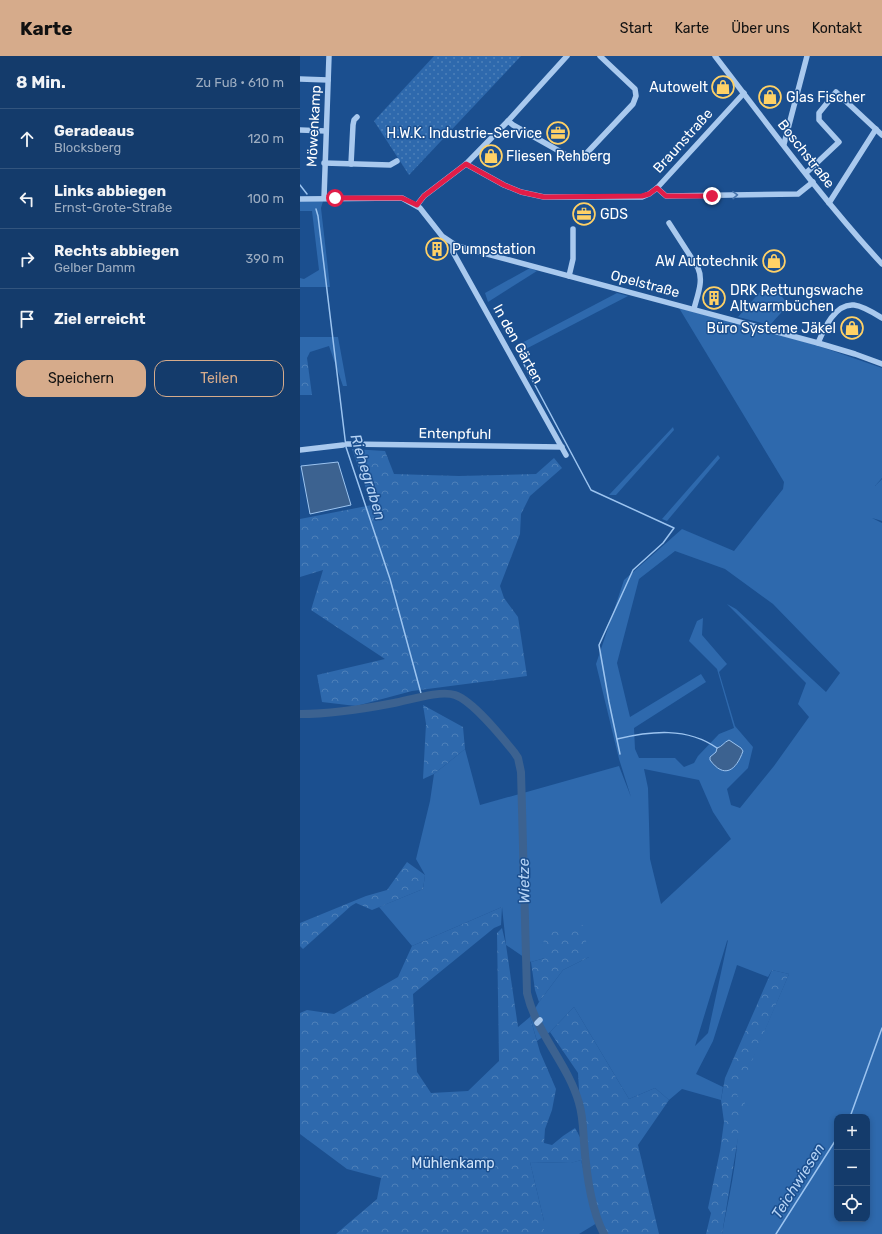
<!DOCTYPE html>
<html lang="de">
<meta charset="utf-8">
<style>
:root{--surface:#143b6b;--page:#214673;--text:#f1f3f6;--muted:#9dadc1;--line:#33557e;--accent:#d6ab8b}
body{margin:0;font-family:Rubik,sans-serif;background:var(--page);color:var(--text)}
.controls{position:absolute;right:12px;bottom:12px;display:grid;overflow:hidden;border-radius:8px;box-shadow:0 2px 6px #0003}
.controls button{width:36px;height:36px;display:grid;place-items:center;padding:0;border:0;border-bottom:1px solid var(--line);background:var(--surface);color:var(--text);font:20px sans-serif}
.stop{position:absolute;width:12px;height:12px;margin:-9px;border:3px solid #e11d48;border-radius:50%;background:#fff}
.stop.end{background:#e11d48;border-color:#fff;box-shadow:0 1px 4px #0008}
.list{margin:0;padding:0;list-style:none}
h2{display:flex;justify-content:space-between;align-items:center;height:52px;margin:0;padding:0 16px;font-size:17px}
h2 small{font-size:13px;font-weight:400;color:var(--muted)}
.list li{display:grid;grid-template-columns:26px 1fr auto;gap:12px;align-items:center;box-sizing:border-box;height:60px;padding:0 16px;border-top:1px solid var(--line)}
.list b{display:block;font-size:15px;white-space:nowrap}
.list p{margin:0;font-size:13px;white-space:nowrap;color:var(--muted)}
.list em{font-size:13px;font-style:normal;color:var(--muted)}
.actions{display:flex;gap:8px;padding:12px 16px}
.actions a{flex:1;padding:9px 0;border:1px solid var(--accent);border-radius:12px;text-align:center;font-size:14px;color:var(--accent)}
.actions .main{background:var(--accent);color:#111}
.icon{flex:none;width:22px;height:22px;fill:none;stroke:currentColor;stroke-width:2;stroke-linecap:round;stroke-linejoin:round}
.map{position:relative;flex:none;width:582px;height:1178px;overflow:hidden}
header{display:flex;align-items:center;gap:24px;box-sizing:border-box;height:56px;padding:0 20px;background:var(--accent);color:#111}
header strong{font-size:19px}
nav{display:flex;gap:22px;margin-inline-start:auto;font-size:14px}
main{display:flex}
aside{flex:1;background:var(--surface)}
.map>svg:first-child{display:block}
.green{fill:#2e69ad;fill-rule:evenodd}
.forest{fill:url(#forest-crowns)}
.park{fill:url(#park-dots)}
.water{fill:#3c6290;stroke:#9cc4f0}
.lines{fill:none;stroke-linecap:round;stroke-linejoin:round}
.stream{stroke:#9cc4f0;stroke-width:1.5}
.river{stroke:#3c6290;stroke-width:8}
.minor{stroke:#a9c9ee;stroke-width:5.5}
.oneway{stroke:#4674ac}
.route{stroke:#e11d48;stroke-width:5}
.labels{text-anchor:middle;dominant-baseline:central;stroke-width:3;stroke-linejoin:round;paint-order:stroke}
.poi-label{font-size:14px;fill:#fff;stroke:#1b4f8f;text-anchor:start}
.street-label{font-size:14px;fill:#fff;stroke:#1b4f8f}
.park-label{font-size:14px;fill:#cfe3fa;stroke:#1b4f8f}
.water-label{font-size:15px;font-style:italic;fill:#b5d3f5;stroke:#1b4f8f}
</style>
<header>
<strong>Karte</strong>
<nav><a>Start</a><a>Karte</a><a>Über uns</a><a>Kontakt</a></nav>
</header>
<main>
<aside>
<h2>8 Min.<small>Zu Fuß · 610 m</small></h2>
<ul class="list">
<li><svg class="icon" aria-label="ahead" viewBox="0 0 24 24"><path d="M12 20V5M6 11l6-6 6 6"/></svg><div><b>Geradeaus</b><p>Blocksberg</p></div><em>120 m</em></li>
<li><svg class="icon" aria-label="left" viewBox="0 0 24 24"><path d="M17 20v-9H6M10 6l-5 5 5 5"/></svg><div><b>Links abbiegen</b><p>Ernst-Grote-Straße</p></div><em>100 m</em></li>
<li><svg class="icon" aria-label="right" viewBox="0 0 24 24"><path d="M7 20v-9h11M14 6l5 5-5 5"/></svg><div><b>Rechts abbiegen</b><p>Gelber Damm</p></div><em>390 m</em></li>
<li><svg class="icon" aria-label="arrive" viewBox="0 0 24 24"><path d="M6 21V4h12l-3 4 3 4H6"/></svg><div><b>Ziel erreicht</b></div></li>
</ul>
<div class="actions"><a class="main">Speichern</a><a>Teilen</a></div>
</aside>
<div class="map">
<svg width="582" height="1178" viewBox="0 0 582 1178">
<defs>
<pattern id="forest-crowns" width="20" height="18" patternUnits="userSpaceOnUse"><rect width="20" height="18" fill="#2e69ad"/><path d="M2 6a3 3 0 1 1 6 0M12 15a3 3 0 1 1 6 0" fill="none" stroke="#4d80b9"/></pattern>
<pattern id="park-dots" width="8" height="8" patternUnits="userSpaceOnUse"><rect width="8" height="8" fill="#2e69ad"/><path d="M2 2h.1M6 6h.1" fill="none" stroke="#4d80b9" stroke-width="1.8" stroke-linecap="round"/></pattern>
</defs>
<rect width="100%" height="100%" fill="#1b4f8f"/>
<g class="green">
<path d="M0 142H24L21 152 30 231H0V222L4 223 19 214 12 155H0Z"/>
<path d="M230 212 237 215 188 246 185 237Z"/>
<path d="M468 227 489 248 470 269 438 261Z"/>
<path d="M317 237 328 240 220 296 214 291Z"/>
<path d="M379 252 513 288 582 312V422L575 430 582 423V465L572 462 582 467V1178H422C430 1134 443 1085 436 1040L489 918 472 914 468 921 437 909 413 985 396 1018 423 1031 421 1044 382 1033 369 1044 355 1032 329 1043 274 951 250 976 237 985 230 961 239 946 263 914 289 901 245 902 231 906 206 889 202 851 112 890 79 851 123 833 125 819 116 803 130 745 134 718 165 693 180 749 319 710 331 741 319 703 296 608 324 524 382 473 434 495 483 433 484 426ZM375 495 425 513 473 548 540 617 526 636 436 553 427 548 506 627 498 648 509 661 474 710 440 752 431 749 427 733 448 712 453 691 435 670 419 616 427 608 402 579 403 562 397 565 389 585 417 613 434 672 419 678 398 700 394 707 384 711 375 702H339L335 693 334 672 406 626 401 618 330 661 317 607 339 523ZM344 713 399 724 413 756 431 783 361 848 350 803 348 732ZM428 884 408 977 395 990 427 885ZM537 1061H567V1163H537Z"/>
<path d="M0 281H38L47 330H43L29 290 10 296 7 302H0Z"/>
<path d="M373 371 374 374 316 439H309Z"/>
<path d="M418 399 420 402 367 465 362 463Z"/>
<path d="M281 1104 297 1167 279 1178H244V1165L230 1106 270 1107Z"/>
</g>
<g class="forest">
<path d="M0 302H7L12 339H0Z"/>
<path d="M52 393 85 395 94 418 159 420 236 418 254 402 262 412 230 440 221 458 220 478 200 530 204 542 218 561 227 620 112 635 56 650 22 646 17 619 85 603 11 554 23 514 0 521V463L72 449Z"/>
<path d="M123 649 163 671 165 693 134 718 123 723 126 668Z"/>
<path d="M107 806 125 819 123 833 72 854 56 847 51 850 3 893 0 890V867L66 840 87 834Z"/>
<path d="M202 851 201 869 194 872 113 938 117 1016 131 1037 168 1035 199 1005 197 877 202 872 206 889 218 971 230 961 240 996 256 1033 252 1054 245 1073 244 1087 252 1089 263 1080 275 1072 282 1085 278 1017 250 976 274 951 329 1043 355 1032 369 1044 338 1089 359 1178H303V1171L301 1168 297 1167 281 1104 271 1107 230 1106 244 1165V1178H36L77 1143 81 1122 47 1113 0 1078V957L7 954 34 958 98 921 112 890Z"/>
<path d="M283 869 289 901 263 914 239 946 235 934 231 906 245 902 243 878Z"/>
<path d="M472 914 489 918 437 1040 445 1044C445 1050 444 1053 439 1057V1076L422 1178H406L411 1157 408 1152 420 1095 424 1066 421 1044 425 1022Z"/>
</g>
<path class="park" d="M134 0H221L109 119 74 65Z"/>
<g class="water">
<path d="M38 406 51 449 10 458 1 410Z"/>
<path d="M429 684 441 692 443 695C436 715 424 723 410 704V701L416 696 417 692C422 691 424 686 429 684Z"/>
</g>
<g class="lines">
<g class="stream">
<path d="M0 129 7 138"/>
<path d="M16 153 18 160 46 391 90 523 122 641"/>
<path d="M220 301 291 434 374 472 363 487 333 514 299 589 309 646 320 698"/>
<path d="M317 683C351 675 387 671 417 692"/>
<path d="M550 1061 582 972"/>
<path d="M476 1178 537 1082"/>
</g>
<path class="river" d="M0 658C32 658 63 653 94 647 110 644 140 634 155 639 173 645 201 680 214 696L218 702 221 716 227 937C236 977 268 1008 279 1047 283 1060 283 1073 284 1086 286 1114 291 1154 304 1178"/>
<g class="minor">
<path d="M415 0C469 70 522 143 582 208"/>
<path d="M0 23 28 24"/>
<path d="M208 65 213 69 268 100 276 102 283 101 333 48 336 40 335 33 300 0"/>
<path d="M0 74 26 75"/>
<path d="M484 88 507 0"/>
<path d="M24 107 90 109 97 105"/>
<path d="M51 108 53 69 54 64 57 61"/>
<path d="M166 108 204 129 221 136 244 141H342L349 138 357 132 444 37"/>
<path d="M506 117 539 86 519 64V57L536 36 582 79"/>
<path d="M357 132 366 140 498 138 513 126"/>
<path d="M24 142 29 0"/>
<path d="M0 143 102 142 120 152 142 180 157 190 518 287 555 298 582 308"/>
<path d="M529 147 576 73"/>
<path d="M117 149 124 140 166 108 208 65 267 0"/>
<path d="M369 167 398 212C404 225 397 240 394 253"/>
<path d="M153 188V196L266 399"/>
<path d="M269 220 273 203V173"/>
<path d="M518 287C524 273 535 247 554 249 563 250 574 257 582 262"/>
<path d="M47 388 262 391"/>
<path d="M0 394 43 389"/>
<path d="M237 967 240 964"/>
</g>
</g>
<defs><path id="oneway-chevron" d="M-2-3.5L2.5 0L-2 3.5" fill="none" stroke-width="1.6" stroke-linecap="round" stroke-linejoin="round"/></defs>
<use class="oneway" href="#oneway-chevron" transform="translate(435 139) rotate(-1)"/>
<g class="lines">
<path class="route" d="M35 142H102L117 149 124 140 166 108 204 129 221 136 244 141 342 140 349 138 357 132 366 140H412"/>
</g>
<defs>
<g id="shop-ring" transform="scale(1.15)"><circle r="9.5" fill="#1b4f8f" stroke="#ffd166" stroke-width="1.5"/><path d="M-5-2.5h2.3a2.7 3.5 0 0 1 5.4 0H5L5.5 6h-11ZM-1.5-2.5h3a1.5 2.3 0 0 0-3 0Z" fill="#ffd166"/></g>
<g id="office-ring" transform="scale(1.15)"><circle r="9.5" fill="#1b4f8f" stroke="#ffd166" stroke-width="1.5"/><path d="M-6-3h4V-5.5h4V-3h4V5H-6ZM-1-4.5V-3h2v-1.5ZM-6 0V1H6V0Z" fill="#ffd166"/></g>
<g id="building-ring" transform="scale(1.15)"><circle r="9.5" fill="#1b4f8f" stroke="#ffd166" stroke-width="1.5"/><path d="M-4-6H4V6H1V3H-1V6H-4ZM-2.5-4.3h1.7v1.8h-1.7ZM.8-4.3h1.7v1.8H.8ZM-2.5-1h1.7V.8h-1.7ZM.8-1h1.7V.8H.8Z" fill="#ffd166"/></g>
</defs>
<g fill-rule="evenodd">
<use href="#shop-ring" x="423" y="31"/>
<use href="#shop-ring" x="470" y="41"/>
<use href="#office-ring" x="258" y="77"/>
<use href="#shop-ring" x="191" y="100"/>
<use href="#office-ring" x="284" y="158"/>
<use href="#building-ring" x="137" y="193"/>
<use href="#shop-ring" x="474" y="205"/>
<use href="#building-ring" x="414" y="242"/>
<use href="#shop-ring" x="552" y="272"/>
</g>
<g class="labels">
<g class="poi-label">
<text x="408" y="31" text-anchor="end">Autowelt</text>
<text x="486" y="41">Glas Fischer</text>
<text x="242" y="77" text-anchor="end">H.W.K. Industrie-Service</text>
<text x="206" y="100">Fliesen Rehberg</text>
<text x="300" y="158">GDS</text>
<text x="152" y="193">Pumpstation</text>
<text x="458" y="205" text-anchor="end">AW Autotechnik</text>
<text x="430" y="234">DRK Rettungswache<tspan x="430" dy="16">Altwarmbüchen</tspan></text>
<text x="536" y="272" text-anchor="end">Büro Systeme Jäkel</text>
</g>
<g class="street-label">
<text transform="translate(14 70) rotate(-87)">Möwenkamp</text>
<text transform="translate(383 85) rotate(-48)">Braunstraße</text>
<text transform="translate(506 98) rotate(52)">Boschstraße</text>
<text transform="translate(345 228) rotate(15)">Opelstraße</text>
<text transform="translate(218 288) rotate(61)">In den Gärten</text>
<text transform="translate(155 378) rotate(1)">Entenpfuhl</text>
</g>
<g class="park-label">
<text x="153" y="1107">Mühlenkamp</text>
</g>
<g class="water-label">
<text transform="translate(68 421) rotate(73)">Riehegraben</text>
<text transform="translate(224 825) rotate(-91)">Wietze</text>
<text transform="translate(498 1125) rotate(-58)">Teichwiesen</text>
</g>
</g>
</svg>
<div class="controls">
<button>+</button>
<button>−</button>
<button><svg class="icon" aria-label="locate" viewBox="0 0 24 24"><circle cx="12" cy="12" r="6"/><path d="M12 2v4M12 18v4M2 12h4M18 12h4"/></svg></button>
</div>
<div class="stop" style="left:35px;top:142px"></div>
<div class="stop end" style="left:412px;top:140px"></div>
</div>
</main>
